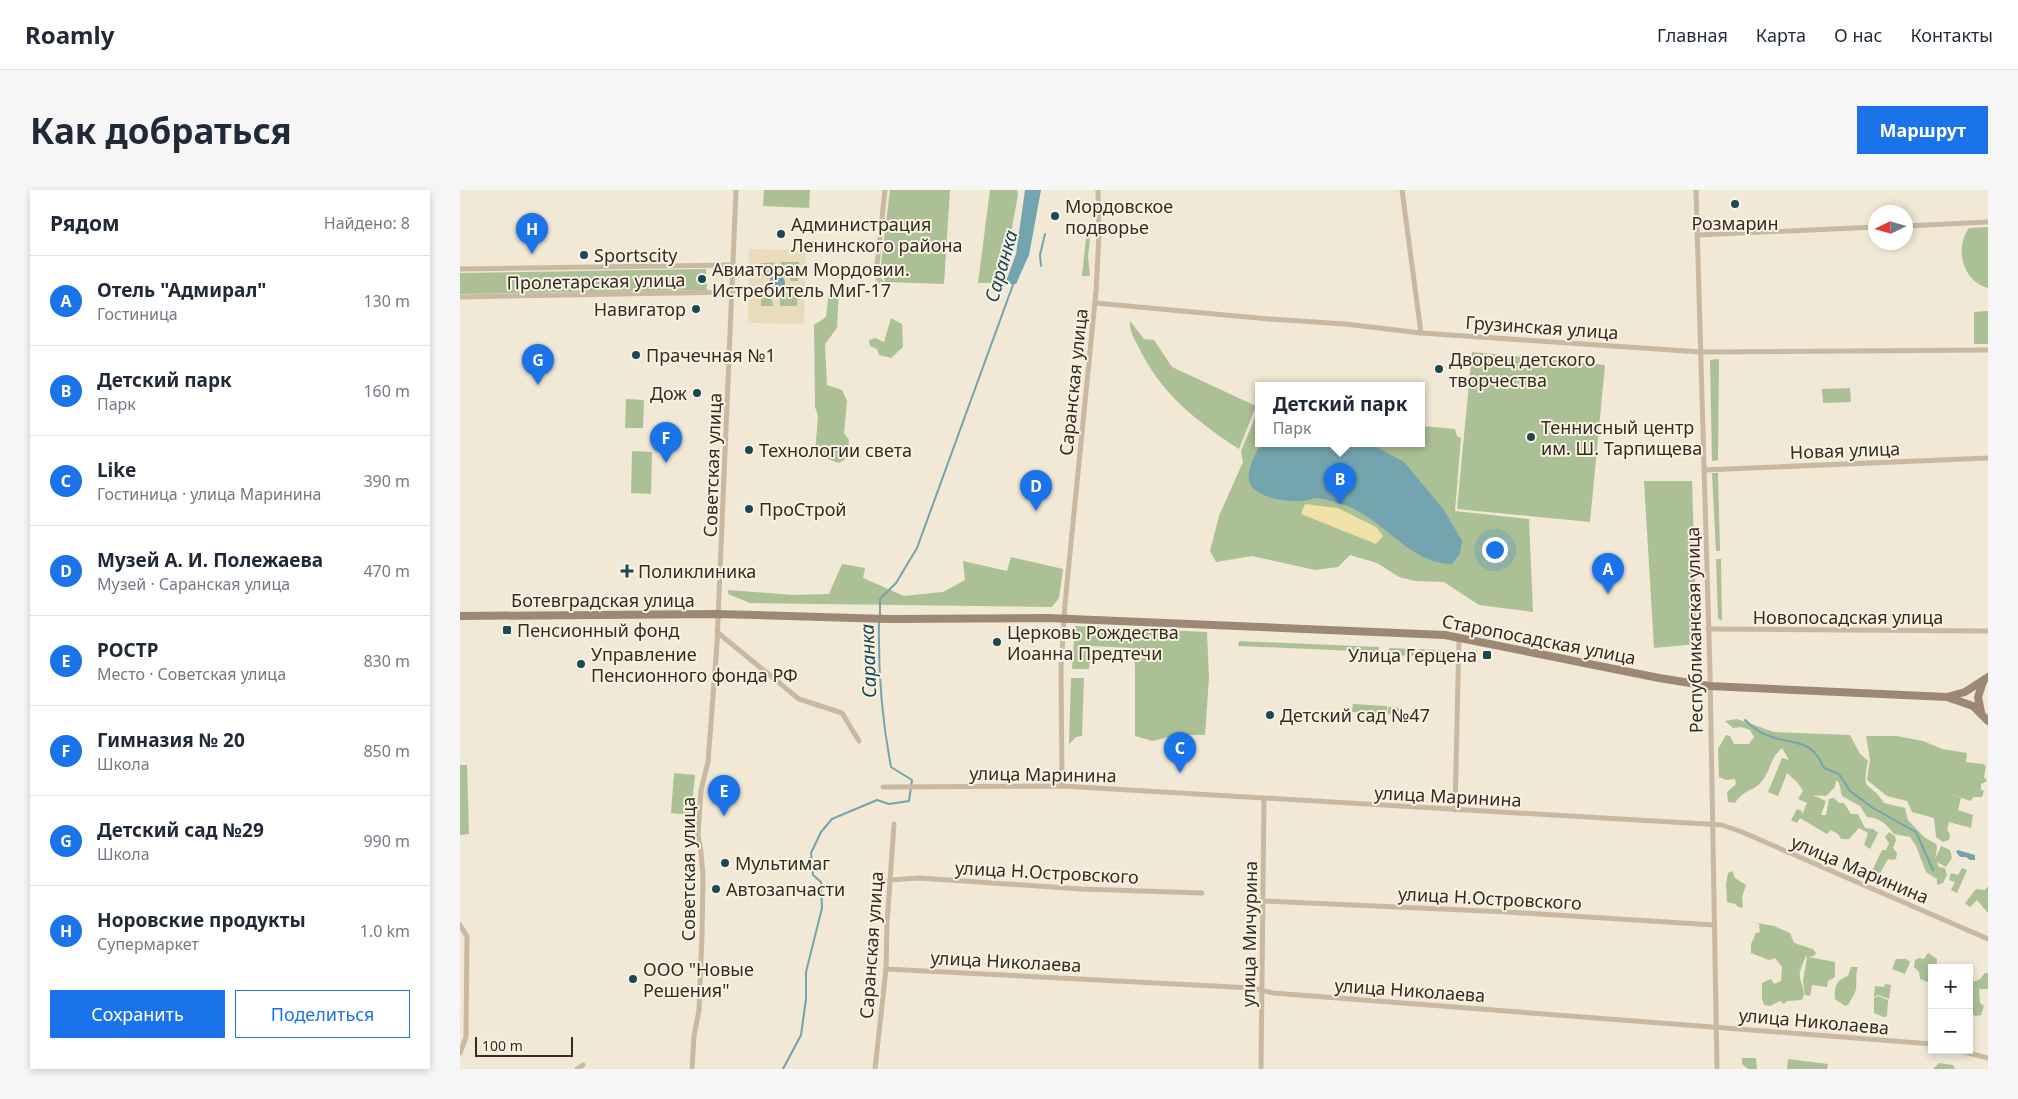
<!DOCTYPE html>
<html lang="ru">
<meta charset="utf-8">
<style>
:root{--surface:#fff;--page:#f6f6f7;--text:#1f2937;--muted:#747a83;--line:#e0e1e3;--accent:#1a73e8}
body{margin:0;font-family:"Noto Sans",sans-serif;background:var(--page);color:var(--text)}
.controls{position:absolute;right:15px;bottom:15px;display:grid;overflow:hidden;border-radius:0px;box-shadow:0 2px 8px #0003}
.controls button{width:45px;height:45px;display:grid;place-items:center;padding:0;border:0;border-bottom:1px solid var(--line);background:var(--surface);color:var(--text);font:25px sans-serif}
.compass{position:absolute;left:1408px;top:15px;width:45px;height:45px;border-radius:50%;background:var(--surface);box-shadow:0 2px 8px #0003;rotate:265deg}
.scale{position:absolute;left:15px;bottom:12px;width:98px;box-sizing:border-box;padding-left:5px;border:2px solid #332b24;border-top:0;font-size:14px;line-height:18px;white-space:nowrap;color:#332b24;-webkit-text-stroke:4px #f9f2e1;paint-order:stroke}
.you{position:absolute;left:1034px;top:359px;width:18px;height:18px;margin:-12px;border:4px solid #fff;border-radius:50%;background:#1a73e8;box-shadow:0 0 0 8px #1a73e833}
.badge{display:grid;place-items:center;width:32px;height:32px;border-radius:50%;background:var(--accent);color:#fff;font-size:16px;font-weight:700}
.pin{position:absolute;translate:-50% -41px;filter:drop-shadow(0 1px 2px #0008)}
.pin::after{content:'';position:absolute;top:26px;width:18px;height:15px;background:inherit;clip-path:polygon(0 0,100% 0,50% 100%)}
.popup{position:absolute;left:795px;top:192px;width:170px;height:65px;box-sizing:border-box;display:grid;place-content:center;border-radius:0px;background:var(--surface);filter:drop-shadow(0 1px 4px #0005);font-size:16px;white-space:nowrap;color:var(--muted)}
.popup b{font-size:19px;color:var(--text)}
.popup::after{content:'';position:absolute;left:50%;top:100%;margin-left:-10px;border:10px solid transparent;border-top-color:var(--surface)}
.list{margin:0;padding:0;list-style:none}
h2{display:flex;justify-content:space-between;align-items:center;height:65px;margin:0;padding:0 20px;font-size:21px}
h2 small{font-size:16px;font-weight:400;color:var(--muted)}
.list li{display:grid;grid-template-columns:32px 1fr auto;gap:15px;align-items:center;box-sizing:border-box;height:90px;padding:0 20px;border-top:1px solid var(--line)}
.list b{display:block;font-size:19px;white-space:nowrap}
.list p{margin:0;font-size:16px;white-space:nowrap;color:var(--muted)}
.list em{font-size:16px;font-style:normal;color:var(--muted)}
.actions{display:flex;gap:10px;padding:15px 20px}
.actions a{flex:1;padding:11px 0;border:1px solid var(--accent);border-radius:0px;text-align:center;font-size:18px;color:var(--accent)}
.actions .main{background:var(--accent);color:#fff}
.map{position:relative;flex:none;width:1528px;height:879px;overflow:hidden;border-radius:0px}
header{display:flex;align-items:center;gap:30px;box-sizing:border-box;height:70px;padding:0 25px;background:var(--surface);border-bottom:1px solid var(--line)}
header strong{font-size:24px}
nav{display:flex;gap:28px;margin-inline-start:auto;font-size:18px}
.intro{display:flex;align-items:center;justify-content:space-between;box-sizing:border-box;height:120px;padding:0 30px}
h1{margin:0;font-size:35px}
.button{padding:12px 22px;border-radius:0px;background:var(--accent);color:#fff;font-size:18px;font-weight:700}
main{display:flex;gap:30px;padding:0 30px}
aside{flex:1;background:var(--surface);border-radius:0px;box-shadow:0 2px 8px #0003}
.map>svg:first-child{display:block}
.green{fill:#acc095}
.sand{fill:#f0e1a9}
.plaza{fill:#eadcbb;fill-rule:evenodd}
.water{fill:#73a4af}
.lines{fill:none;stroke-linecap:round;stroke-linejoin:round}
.stream{stroke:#73a4af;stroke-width:2}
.minor{stroke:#c9b9a1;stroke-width:5}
.secondary{stroke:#9d8873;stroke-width:8}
.poi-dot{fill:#194956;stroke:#f9f2e1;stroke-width:2}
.labels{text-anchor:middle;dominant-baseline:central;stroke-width:4;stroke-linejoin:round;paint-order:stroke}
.poi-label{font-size:18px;fill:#332b24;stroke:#f9f2e1;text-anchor:start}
.street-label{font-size:18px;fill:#332b24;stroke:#f9f2e1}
.water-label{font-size:19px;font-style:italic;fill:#194956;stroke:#f9f2e1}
</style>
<header>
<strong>Roamly</strong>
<nav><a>Главная</a><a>Карта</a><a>О нас</a><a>Контакты</a></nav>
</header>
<div class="intro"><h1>Как добраться</h1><a class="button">Маршрут</a></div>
<main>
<aside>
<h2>Рядом<small>Найдено: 8</small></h2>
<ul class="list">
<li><span class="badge">A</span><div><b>Отель &quot;Адмирал&quot;</b><p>Гостиница</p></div><em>130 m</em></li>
<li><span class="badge">B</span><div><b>Детский парк</b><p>Парк</p></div><em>160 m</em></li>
<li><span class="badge">C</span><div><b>Like</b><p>Гостиница · улица Маринина</p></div><em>390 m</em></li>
<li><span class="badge">D</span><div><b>Музей А. И. Полежаева</b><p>Музей · Саранская улица</p></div><em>470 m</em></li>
<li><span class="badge">E</span><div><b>РОСТР</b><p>Место · Советская улица</p></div><em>830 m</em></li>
<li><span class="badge">F</span><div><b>Гимназия № 20</b><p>Школа</p></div><em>850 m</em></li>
<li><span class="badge">G</span><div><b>Детский сад №29</b><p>Школа</p></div><em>990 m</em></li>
<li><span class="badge">H</span><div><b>Норовские продукты</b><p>Супермаркет</p></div><em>1.0 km</em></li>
</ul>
<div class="actions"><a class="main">Сохранить</a><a>Поделиться</a></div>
</aside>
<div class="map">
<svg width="1528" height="879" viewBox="0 0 1528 879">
<rect width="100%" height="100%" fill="#f1e8d5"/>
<g class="green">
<path d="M304 0H350L349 18 303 16Z"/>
<path d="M430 0H490L484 94 425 92 421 74Z"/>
<path d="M530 0H557L558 5 548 59 536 93H518Z"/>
<path d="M1528 37V98C1503 92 1494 58 1509 38Z"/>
<path d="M627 39H631L628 67 630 86H622Z"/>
<path d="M314 72 313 81 305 87H301V73Z"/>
<path d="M321 72H339V91H330L321 80Z"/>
<path d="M246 79 247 100 0 104V83Z"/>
<path d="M330 98H338V116H320V107Z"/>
<path d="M369 101H379L377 138 365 154 367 195 382 200 387 211 384 243 389 250 387 268 379 273 355 264 358 226 355 217 354 135 366 127Z"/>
<path d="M301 103C309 103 313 108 313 116H301Z"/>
<path d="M1528 121V154H1514V122Z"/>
<path d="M431 128 442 134 443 157 431 168 419 165 417 159 410 156 409 150 415 148 424 152Z"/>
<path d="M670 131 684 149 694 150 712 177 796 216 779 259C736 231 701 204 678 156 674 148 669 140 670 131Z"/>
<path d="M1012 162 1145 175 1130 332 997 319Z"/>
<path d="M1259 169 1258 270 1252 271 1250 170Z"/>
<path d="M1390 198 1391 212 1363 213 1362 199Z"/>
<path d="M166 209 184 210 183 238H165Z"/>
<path d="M799 218V253H961V236L995 239 997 246 1001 248 995 321 1069 329 1073 422 1019 415 984 392 955 391 939 387 917 373 890 365 878 377 855 380 792 366 756 372 750 361 759 326 783 272 781 261Z"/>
<path d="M172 261 192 262 191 304 171 303Z"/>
<path d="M1252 283H1258L1260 361H1256Z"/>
<path d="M1184 291H1232L1237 454 1194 458Z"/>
<path d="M551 367 603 379 599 408 592 417 290 413 268 404V400L333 405 369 404 382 374 405 378 403 388 444 406 483 402 505 390 503 371 547 381Z"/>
<path d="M1256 369H1261L1262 431 1258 428Z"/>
<path d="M615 436 747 442 749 487 745 545H716L693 551 675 546V476L673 458 631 456 629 479H612Z"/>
<path d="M779 451 919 457V462L778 456Z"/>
<path d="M929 458 954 459V466L929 465Z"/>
<path d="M959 459 992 461V468L958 466Z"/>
<path d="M611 488H624L622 546 616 547 609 554Z"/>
<path d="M893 514 927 516V524L892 522Z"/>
<path d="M928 517 943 518 942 525 928 524Z"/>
<path d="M1277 529 1314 542 1390 545 1400 564 1408 571C1401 605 1409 589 1424 613L1445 618 1448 630 1464 647 1476 654 1477 658 1475 669 1481 656 1490 660 1492 668 1486 677 1477 672 1479 677 1485 678 1487 685 1483 693 1477 695V689L1466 682 1456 656 1450 647 1434 644C1426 634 1421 628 1407 627L1400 616 1382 606 1379 593 1376 590 1375 597 1366 606 1353 605 1366 611 1361 625H1366L1369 609 1374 608 1379 613H1384L1391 624H1398L1405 638 1413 639 1418 643 1410 659 1404 655 1408 643 1399 638 1389 649H1381L1378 644 1371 640 1367 644 1340 628 1337 633 1331 630 1337 619 1342 621V625L1347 613 1338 609 1343 601 1337 592 1327 583 1318 606 1308 602 1322 568 1329 570 1322 558C1310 568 1311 580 1302 591 1296 600 1283 600 1275 613L1268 612 1267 602 1276 594 1275 589 1266 590 1259 587 1258 559 1266 545 1270 546 1274 554H1289L1294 547 1290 540 1281 537 1273 538 1265 531Z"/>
<path d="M1406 546H1436L1463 551 1482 559 1507 563 1505 578 1506 572 1523 574 1526 576 1524 587 1527 591 1521 594V600L1524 601 1522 607H1514L1510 611 1489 603 1501 608 1498 620 1513 625 1511 638 1489 632 1487 640 1490 644 1489 650 1483 652 1476 647 1474 628 1452 622 1447 611 1427 606 1407 590 1410 569Z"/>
<path d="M0 575H7L9 644 0 645Z"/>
<path d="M214 583 235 585 231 625 211 623Z"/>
<path d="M1429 642 1435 646 1436 650 1433 658 1437 663 1436 669 1432 670 1428 669 1419 685 1412 681 1422 660H1426L1429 653 1425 647Z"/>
<path d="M1502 678 1507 680 1497 703 1491 700 1495 692 1489 690 1491 683 1498 685Z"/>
<path d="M1272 681 1275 688 1286 695 1282 707 1283 717 1280 718 1275 714 1267 712 1266 694 1268 683Z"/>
<path d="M1528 696V723L1517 710 1510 717 1505 713 1516 699 1525 700Z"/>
<path d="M1291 732 1314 736 1330 743 1334 753 1353 759 1356 763 1354 766 1348 767 1375 772V787L1368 791 1367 797 1352 795 1350 806 1345 805 1343 791 1347 767 1346 766C1344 771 1341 777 1340 782 1338 792 1348 800 1342 810L1327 811 1324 814 1320 811 1310 816 1304 815 1302 808V793L1311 789 1314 794 1321 791 1322 777 1315 768 1309 770 1291 763V754L1296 743 1300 742 1299 734Z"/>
<path d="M1468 763 1477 769 1476 778H1472L1470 793 1460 789 1459 782 1454 777 1455 770 1459 768 1464 769Z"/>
<path d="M1436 769H1446L1450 772 1445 784 1432 779Z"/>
<path d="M1391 777H1398C1395 785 1397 791 1396 799 1395 805 1391 808 1389 814L1385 816 1375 809C1374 797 1376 790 1388 786Z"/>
<path d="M1525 783H1528V799H1519L1520 813 1524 816 1521 825 1515 826 1509 820 1511 792 1519 790Z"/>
<path d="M1425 794 1431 795 1429 809 1418 805 1414 807 1415 796 1424 797Z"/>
<path d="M1418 806 1428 810 1427 826 1424 827 1414 823V808Z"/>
<path d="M1282 868H1296L1297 879H1288L1282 874Z"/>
<path d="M1328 869 1368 874 1367 879H1327Z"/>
<path d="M1479 873 1493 875 1495 879H1473Z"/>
</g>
<path class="sand" d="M845 314 878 318 916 337 923 346 916 354 841 324Z"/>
<path class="plaza" d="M289 59 346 60 344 134 288 133ZM314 72 313 80 305 87H301V73ZM321 72H339L338 91H331L328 84 321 80ZM330 98H338L337 116H320V107L328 102ZM301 103 310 106 313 110V116H301Z"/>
<g class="water">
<path d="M565 0H581L569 65 556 94H545L556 64Z"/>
<circle cx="317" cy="93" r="8"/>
<path d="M801 253H907L913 255 944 272 984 320 1002 351 1000 364 992 374C950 374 925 330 887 316 878 313 866 309 857 308 852 308 847 311 842 311 827 312 805 309 794 299 781 288 795 265 801 253Z"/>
<path d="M1498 660 1515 665V670H1510L1506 667H1500L1496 662Z"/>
</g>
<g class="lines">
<g class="stream">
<path d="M581 76 580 65 585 44"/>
<path d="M420 425V409L436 393 457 358 554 92"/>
<path d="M1285 530C1291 535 1297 541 1304 544 1333 557 1349 545 1364 578L1379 584 1390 601 1413 618 1456 642 1473 680"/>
<path d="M323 879 341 845 346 809V782L362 718 361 692 353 685 351 663 361 642 372 629 417 610 429 614 449 611 452 590 431 577C422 530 418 479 419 430"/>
</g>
<g class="minor">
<path d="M942 0 961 143"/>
<path d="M1236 0 1250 482 1257 879"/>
<path d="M1446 36 1528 32"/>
<path d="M1237 45 1416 37"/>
<path d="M0 79 273 75"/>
<path d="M423 95 416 85 425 0"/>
<path d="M0 107 273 102"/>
<path d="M635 113 809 129 885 134 961 143 1241 162 1528 160"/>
<path d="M1244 280 1528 268"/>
<path d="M1248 439 1528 441"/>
<path d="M257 442 339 509 382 523 399 551"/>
<path d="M602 596 601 478 605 414 636 101 639 44 638 0"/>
<path d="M423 597 602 596 1262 635 1282 642 1528 749"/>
<path d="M995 620 999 447"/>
<path d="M430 690 459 688 621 699 742 703"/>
<path d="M803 711 1047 722 1254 735"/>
<path d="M0 735 7 746 6 847 0 863"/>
<path d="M426 779 792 798 813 803 1472 854"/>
<path d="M1497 860 1528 868"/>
<path d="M117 879 123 875"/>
<path d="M232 879 234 846 239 820 242 745 243 687 241 662 238 645 241 600 248 572 257 453 276 0"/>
<path d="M415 879 426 779 427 733 434 634"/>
<path d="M801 879 804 609"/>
</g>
<g class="secondary">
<path d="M0 426 258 424 429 429 588 428 985 445 1199 488 1249 496 1487 507 1513 516 1528 531"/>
<path d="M1487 507 1505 502 1528 487"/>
<path d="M1521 522 1518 507 1523 492"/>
</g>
</g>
<g class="poi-dot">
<circle cx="1275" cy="14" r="5"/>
<circle cx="595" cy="26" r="5"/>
<circle cx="321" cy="44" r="5"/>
<circle cx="124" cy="65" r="5"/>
<circle cx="242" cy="89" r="5"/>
<circle cx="236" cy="119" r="5"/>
<circle cx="176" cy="165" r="5"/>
<circle cx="979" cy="179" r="5"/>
<circle cx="237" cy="203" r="5"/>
<circle cx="1071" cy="247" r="5"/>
<circle cx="289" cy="260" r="5"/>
<circle cx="289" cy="319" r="5"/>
<path d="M164.5 373.5h5v5h5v5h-5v5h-5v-5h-5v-5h5z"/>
<rect x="42" y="435" width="10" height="10" rx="2.5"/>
<circle cx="537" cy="452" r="5"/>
<rect x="1022" y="460" width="10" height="10" rx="2.5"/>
<circle cx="121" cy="474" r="5"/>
<circle cx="810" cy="525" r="5"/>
<circle cx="265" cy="673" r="5"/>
<circle cx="256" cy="699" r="5"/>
<circle cx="173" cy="789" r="5"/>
</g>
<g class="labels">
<g class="poi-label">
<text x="605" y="16">Мордовское<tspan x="605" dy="21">подворье</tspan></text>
<text x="1275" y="33" text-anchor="middle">Розмарин</text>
<text x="331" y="34">Администрация<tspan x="331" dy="21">Ленинского района</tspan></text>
<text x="134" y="65">Sportscity</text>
<text x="252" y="79">Авиаторам Мордовии.<tspan x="252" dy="21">Истребитель МиГ-17</tspan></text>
<text x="226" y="119" text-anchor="end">Навигатор</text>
<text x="186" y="165">Прачечная №1</text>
<text x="989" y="169">Дворец детского<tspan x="989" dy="21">творчества</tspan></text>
<text x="227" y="203" text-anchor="end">Дож</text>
<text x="1081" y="237">Теннисный центр<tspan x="1081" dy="21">им. Ш. Тарпищева</tspan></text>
<text x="299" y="260">Технологии света</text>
<text x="299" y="319">ПроСтрой</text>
<text x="178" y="381">Поликлиника</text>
<text x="57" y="440">Пенсионный фонд</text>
<text x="547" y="442">Церковь Рождества<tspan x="547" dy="21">Иоанна Предтечи</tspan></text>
<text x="131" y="464">Управление<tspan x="131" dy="21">Пенсионного фонда РФ</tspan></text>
<text x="1017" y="465" text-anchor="end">Улица Герцена</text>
<text x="820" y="525">Детский сад №47</text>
<text x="275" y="673">Мультимаг</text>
<text x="266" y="699">Автозапчасти</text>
<text x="183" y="779">ООО "Новые<tspan x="183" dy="21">Решения"</tspan></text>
</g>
<g class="street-label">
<text transform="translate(136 91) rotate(-1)">Пролетарская улица</text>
<text transform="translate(1082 137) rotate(4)">Грузинская улица</text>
<text transform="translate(613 192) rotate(-84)">Саранская улица</text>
<text transform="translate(1385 260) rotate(-2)">Новая улица</text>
<text transform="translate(252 275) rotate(-88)">Советская улица</text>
<text x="143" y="410">Ботевградская улица</text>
<text x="1388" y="427">Новопосадская улица</text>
<text transform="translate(1234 440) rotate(-91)">Республиканская улица</text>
<text transform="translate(1079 449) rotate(11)">Старопосадская улица</text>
<text transform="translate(583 584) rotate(1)">улица Маринина</text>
<text transform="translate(988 606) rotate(3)">улица Маринина</text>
<text transform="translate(228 679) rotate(-90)">Советская улица</text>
<text transform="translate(1400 679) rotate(23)">улица Маринина</text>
<text transform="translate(587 682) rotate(3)">улица Н.Островского</text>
<text transform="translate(1030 708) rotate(3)">улица Н.Островского</text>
<text transform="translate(789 744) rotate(-89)">улица Мичурина</text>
<text transform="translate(411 755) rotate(-86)">Саранская улица</text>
<text transform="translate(546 771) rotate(3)">улица Николаева</text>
<text transform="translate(950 800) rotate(4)">улица Николаева</text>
<text transform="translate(1354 831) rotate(5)">улица Николаева</text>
</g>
<g class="water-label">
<text transform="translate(541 76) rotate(-74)">Саранка</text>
<text transform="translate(408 471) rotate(-92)">Саранка</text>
</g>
</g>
</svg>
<div class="controls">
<button>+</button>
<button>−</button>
</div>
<svg class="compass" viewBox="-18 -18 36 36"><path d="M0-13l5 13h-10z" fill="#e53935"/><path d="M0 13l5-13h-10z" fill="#747a83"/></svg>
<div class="scale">100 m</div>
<div class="you"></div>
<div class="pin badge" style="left:1148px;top:404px">A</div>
<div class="pin badge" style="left:880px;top:314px">B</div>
<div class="popup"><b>Детский парк</b>Парк</div>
<div class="pin badge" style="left:720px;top:583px">C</div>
<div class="pin badge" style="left:576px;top:321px">D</div>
<div class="pin badge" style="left:264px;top:626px">E</div>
<div class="pin badge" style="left:206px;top:273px">F</div>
<div class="pin badge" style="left:78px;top:195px">G</div>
<div class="pin badge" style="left:72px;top:64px">H</div>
</div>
</main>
